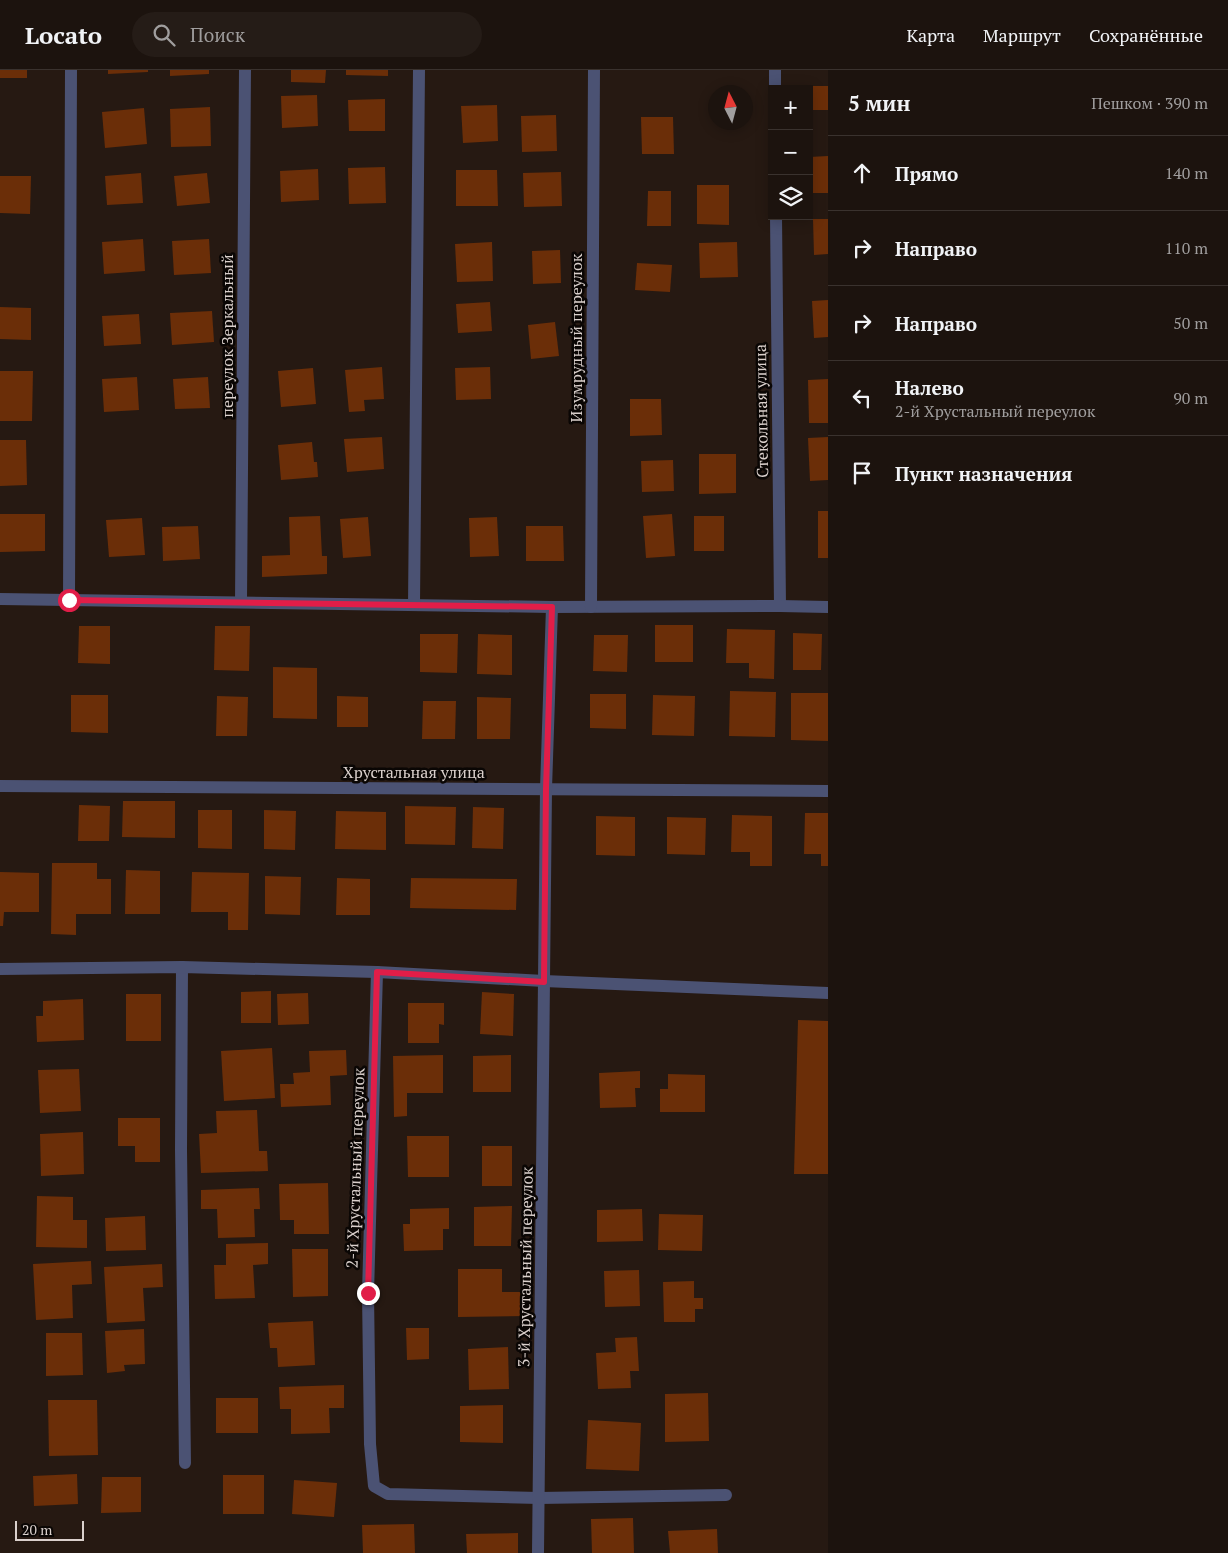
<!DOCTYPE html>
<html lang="ru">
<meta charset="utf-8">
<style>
:root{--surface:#1c130e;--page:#251c17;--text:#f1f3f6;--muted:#a09e9e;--line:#3a322e}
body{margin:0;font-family:"PT Serif",serif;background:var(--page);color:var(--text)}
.controls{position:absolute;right:15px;top:15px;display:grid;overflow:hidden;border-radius:0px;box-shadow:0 2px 12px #0003}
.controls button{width:45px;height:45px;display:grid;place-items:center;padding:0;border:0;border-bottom:1px solid var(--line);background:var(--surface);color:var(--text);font:25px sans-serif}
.compass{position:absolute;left:708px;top:15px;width:45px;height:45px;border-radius:50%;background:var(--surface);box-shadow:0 2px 12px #0003;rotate:354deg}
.scale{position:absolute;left:15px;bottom:12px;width:69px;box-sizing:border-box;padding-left:5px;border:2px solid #dad0cc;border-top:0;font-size:14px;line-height:18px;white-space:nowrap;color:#dad0cc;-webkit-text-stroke:4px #0a0604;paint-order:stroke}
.stop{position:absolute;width:15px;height:15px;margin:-11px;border:4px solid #e11d48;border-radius:50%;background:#fff}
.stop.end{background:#e11d48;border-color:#fff;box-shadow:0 1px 5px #0008}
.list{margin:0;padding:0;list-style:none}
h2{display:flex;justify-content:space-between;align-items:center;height:65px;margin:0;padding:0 20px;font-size:21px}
h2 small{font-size:16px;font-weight:400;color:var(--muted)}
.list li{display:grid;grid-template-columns:32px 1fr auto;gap:15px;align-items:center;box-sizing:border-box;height:75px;padding:0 20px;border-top:1px solid var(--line)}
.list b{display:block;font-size:19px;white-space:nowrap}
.list p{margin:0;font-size:16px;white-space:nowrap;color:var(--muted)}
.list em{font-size:16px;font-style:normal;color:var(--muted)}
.icon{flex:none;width:28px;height:28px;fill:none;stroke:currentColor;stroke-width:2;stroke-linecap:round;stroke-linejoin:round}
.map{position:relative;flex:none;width:828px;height:1483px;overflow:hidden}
header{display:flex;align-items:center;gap:30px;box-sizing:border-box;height:70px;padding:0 25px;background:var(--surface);border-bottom:1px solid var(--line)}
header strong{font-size:24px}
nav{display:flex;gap:28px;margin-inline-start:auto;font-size:18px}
.search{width:350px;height:45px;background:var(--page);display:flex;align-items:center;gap:12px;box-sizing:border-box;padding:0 18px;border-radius:28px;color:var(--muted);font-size:19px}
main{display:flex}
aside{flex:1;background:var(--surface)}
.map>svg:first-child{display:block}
.building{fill:#6b2e08}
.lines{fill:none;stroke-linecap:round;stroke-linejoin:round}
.minor{stroke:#4b5273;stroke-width:12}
.route{stroke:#e11d48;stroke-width:6}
.labels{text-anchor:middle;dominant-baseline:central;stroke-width:5;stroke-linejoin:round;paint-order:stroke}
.street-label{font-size:16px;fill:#dad0cc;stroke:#0a0604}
</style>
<header>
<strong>Locato</strong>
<div class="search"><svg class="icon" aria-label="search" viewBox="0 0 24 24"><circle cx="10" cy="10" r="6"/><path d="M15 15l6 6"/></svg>Поиск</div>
<nav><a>Карта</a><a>Маршрут</a><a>Сохранённые</a></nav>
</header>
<main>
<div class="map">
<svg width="828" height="1483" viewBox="0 0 828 1483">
<rect width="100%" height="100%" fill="#261912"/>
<g class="building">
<rect x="0" y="0" width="27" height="8"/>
<path d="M108 0H148V2L108 4Z"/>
<path d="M170 0H209V4L170 6Z"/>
<path d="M291 0H326L325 13 291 12Z"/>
<path d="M346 0H388V6L346 5Z"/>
<path d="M807 16H828V40H809V19H807Z"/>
<path d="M317 25 318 56 282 58 281 26Z"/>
<path d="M385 29V61H349L348 30Z"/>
<path d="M497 35 498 71 463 73 461 36Z"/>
<path d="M210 37 211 76 171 77 170 39Z"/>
<path d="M144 38 147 74 105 78 102 42Z"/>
<path d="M556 45 557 81 522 82 521 46Z"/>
<path d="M641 47H673L674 84H642Z"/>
<path d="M828 86V123H809V87Z"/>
<path d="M385 97 386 133 349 134 348 98Z"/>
<path d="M318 99 319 130 281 132 280 101Z"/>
<path d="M456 100H497L498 136H456Z"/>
<path d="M561 102 562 136 524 137 523 103Z"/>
<path d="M141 103 143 133 107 135 105 106Z"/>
<path d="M207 103 210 133 177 136 174 106Z"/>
<path d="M0 106H31L30 144 0 143Z"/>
<path d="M697 115H729V155L697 154Z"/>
<path d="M648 121H671V156H647Z"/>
<path d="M813 149H828V184L814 185Z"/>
<path d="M143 169 145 201 104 204 102 172Z"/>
<path d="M209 169 211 203 174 205 172 171Z"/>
<path d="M492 172 493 211 457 212 455 174Z"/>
<path d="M737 172 738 207 700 208 699 173Z"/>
<path d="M560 180 561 213 533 214 532 181Z"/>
<path d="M637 193 672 195 670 222 635 220Z"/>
<path d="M828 230V267L814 268 812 231Z"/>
<path d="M490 232 492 261 458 263 456 234Z"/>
<path d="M0 237 31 238V270L0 269Z"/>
<path d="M212 241 214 272 172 275 170 243Z"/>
<path d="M139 244 141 274 104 276 102 246Z"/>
<path d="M555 252 559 286 531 289 528 255Z"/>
<path d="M382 297 384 329 364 330 365 341 349 342 345 300Z"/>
<path d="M490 297 491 329 456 330 455 298Z"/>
<path d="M313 298 316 334 281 337 278 301Z"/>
<path d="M0 301H33L32 351H0Z"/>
<path d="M137 307 139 340 104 342 102 309Z"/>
<path d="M208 307 210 338 175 339 173 309Z"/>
<path d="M828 309V353H809L808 310Z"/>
<path d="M630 329H661L662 365 630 366Z"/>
<path d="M382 367 384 399 347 402 344 369Z"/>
<path d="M828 367V410L810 411 808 368Z"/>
<path d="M0 370H26L27 415 0 416Z"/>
<path d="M312 372 314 392H317L318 407 281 410 278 375Z"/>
<path d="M699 384H736V423L699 424Z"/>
<path d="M673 390 674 421 642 422 641 391Z"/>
<rect x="818" y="441" width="10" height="47"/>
<path d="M0 444H45V481L0 482Z"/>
<path d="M672 444 675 486 646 488 643 446Z"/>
<path d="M320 446 322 486H327V504L262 507V486L290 485 289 447Z"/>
<rect x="694" y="446" width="30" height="35"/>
<path d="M368 447 371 486 343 488 340 449Z"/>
<path d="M497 447 499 486 470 487 469 448Z"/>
<path d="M142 448 145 485 109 487 106 450Z"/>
<path d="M198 456 200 489 163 491 162 457Z"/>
<path d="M526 456H563L564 491H526Z"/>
<rect x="655" y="555" width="38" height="37"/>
<path d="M79 556H110V594L78 593Z"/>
<path d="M215 556H250L249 601 214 600Z"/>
<path d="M727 559 775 560 774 609 749 608V593H726Z"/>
<path d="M793 563 822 564 821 600H793Z"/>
<path d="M420 564H458L457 603 420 602Z"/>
<path d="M478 564 512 565V605L477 604Z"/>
<path d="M594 565H628L627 602 593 601Z"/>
<path d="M273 597 317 598V649L273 648Z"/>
<path d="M730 621 776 622 775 667 729 666Z"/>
<path d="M791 623H828V671L791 670Z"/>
<path d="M590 624H626V659L590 658Z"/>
<path d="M71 625H108V663L71 662Z"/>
<path d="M653 625 695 626 694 666 652 665Z"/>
<path d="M217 626 248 627 247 666H216Z"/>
<path d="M337 626 368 627V657H337Z"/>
<path d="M477 627 511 628 510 669H477Z"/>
<path d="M423 631H456L455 669H422Z"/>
<path d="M123 731H175V768L122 767Z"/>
<path d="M79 735 110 736 109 771H78Z"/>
<path d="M405 736 456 737 455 775 405 774Z"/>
<path d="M473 737 504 738 503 779 472 778Z"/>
<path d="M198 740H232V779L198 778Z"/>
<path d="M264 740 296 741 295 780 264 779Z"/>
<path d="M336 741 386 742V780L335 779Z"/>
<path d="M805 743H828V796H821V784H804Z"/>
<path d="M732 745 772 746V796H750V782H731Z"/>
<path d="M596 746 635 747V786L596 785Z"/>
<path d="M667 747 706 748 705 785 667 784Z"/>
<path d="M52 793H97V809H111V844H76V865L51 864Z"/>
<path d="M126 800 160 801V844H125Z"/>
<path d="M0 802 39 803V842H4L3 856H0Z"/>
<path d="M192 802 249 803 248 860H228V842H191Z"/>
<path d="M265 806 301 807 300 845 265 844Z"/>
<path d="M337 808 370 809V845H336Z"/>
<path d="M411 808 517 809 516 840 410 838Z"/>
<path d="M271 921V953H241V922Z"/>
<path d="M482 922 514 924 513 966 480 964Z"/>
<path d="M308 923 309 954 278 955 277 924Z"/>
<rect x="126" y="924" width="35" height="47"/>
<path d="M83 929 84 970 37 972 36 946H43V931Z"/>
<path d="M408 933H444V955L439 954V973H408Z"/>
<path d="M798 950 828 951V1104H794Z"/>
<path d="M272 978 275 1028 224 1031 221 981Z"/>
<path d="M346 980 347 1005 330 1006 331 1035 281 1037 280 1014H294L293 1003 310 1002 309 981Z"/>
<path d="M443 985V1023H407V1046L394 1047 393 986Z"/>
<path d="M511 985V1022H473V986Z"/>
<path d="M79 999 81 1041 40 1043 38 1000Z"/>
<path d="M640 1001V1018H635L636 1037 600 1038 599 1003Z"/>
<path d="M668 1004 705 1005V1042H660V1019H668Z"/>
<path d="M257 1040 259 1081H267L268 1101 201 1103 199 1064 217 1063 216 1041Z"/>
<path d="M118 1048H160V1092H135V1076H118Z"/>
<path d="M83 1062 84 1104 41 1106 40 1064Z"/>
<path d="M407 1066H449V1107H408Z"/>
<rect x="482" y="1076" width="30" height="40"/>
<path d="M328 1113 329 1164H294V1150H280L279 1114Z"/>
<path d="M259 1118 260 1139H254L255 1167 218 1168 217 1139H201V1120Z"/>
<path d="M37 1126 73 1127V1150H87V1178L36 1177Z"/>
<path d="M512 1136 511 1176H474V1137Z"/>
<path d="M449 1138V1159H443V1180L404 1181 403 1154H410V1139Z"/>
<path d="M642 1139 643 1171 597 1172V1140Z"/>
<path d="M659 1144 703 1145 702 1181 658 1180Z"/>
<path d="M145 1146 146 1180 106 1181 105 1148Z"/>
<path d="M268 1173V1194L253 1195 255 1228 215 1229 214 1195H226V1174Z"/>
<path d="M292 1179H328V1226L293 1227Z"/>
<path d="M91 1191 92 1214 72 1215 73 1248 36 1250 33 1194Z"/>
<path d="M162 1194 163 1217 143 1218 145 1251 107 1253 104 1197Z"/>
<path d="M458 1199H502V1222H528V1246L458 1247Z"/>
<path d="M639 1200 640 1236 605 1237 604 1201Z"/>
<path d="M694 1211V1228H703V1239H695V1252H664L663 1212Z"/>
<path d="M313 1251 315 1295 278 1297 277 1278H270L268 1253Z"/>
<path d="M406 1258H429V1289L407 1290Z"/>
<path d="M144 1259 145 1294 124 1295 125 1301 107 1303 105 1261Z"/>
<path d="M46 1263H82L83 1305 46 1306Z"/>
<path d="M637 1267 639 1301H630L631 1318 598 1319 596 1283 616 1282 615 1268Z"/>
<path d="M508 1277 509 1319 469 1320 468 1279Z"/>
<path d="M344 1315V1338H329L330 1363 291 1364V1339H280L279 1317Z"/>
<path d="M708 1323 709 1371 665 1372V1324Z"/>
<rect x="216" y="1328" width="42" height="35"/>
<path d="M48 1330H97L98 1385 49 1386Z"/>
<path d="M503 1335V1373L460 1372V1336Z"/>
<path d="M588 1350 641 1353 639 1401 586 1399Z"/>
<path d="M77 1404 78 1434 34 1436 33 1406Z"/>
<rect x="223" y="1405" width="41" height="39"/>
<path d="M102 1407H141V1442L101 1443Z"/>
<path d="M294 1410 337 1413 334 1447 292 1444Z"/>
<path d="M633 1448 634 1483H592L591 1449Z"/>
<path d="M414 1454 415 1483H363L362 1455Z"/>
<path d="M717 1459 718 1483H670L668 1461Z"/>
<path d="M518 1463V1483H467L466 1464Z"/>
</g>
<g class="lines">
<g class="minor">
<path d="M775 0V19"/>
<path d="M776 146 780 536"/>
<path d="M0 529 552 537 780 536 828 537"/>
<path d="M69 530 71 0"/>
<path d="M241 532 245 0"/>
<path d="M414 535 419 0"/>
<path d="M591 537 594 0"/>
<path d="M0 716 828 721"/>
<path d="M182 897 181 1080 185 1393"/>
<path d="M0 899 182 897 377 902 544 911 828 923"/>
<path d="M377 902 368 1223 370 1374 374 1416 388 1424 539 1428 726 1425"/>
<path d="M538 1483 546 719 552 537"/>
</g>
</g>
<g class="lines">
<path class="route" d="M69 530 552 537 546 719 544 912 377 902 368 1223"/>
</g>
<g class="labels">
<g class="street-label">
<text transform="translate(227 266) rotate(-90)">переулок Зеркальный</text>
<text transform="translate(576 268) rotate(-90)">Изумрудный переулок</text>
<text transform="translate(761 341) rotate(-91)">Стекольная улица</text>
<text x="414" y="702">Хрустальная улица</text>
<text transform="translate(355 1098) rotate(-88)">2-й Хрустальный переулок</text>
<text transform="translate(525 1197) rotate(-89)">3-й Хрустальный переулок</text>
</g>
</g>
</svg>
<div class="controls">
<button>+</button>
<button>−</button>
<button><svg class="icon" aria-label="layers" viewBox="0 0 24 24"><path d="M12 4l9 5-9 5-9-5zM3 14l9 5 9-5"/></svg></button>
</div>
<svg class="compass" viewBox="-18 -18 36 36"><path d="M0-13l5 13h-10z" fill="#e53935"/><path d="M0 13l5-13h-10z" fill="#a09e9e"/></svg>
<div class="scale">20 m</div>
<div class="stop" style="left:69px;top:530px"></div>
<div class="stop end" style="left:368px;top:1223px"></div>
</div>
<aside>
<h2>5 мин<small>Пешком · 390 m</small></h2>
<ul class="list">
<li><svg class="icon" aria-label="ahead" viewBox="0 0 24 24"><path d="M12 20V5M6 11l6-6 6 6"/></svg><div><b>Прямо</b></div><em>140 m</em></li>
<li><svg class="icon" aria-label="right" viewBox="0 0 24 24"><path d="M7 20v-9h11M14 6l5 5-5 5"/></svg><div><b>Направо</b></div><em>110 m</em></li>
<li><svg class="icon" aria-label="right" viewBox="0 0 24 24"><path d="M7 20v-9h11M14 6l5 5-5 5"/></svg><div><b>Направо</b></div><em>50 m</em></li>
<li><svg class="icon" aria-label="left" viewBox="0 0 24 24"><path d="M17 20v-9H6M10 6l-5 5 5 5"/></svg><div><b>Налево</b><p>2-й Хрустальный переулок</p></div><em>90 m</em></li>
<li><svg class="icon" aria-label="arrive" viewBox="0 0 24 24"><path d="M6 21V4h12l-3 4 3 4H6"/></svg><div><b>Пункт назначения</b></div></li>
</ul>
</aside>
</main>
